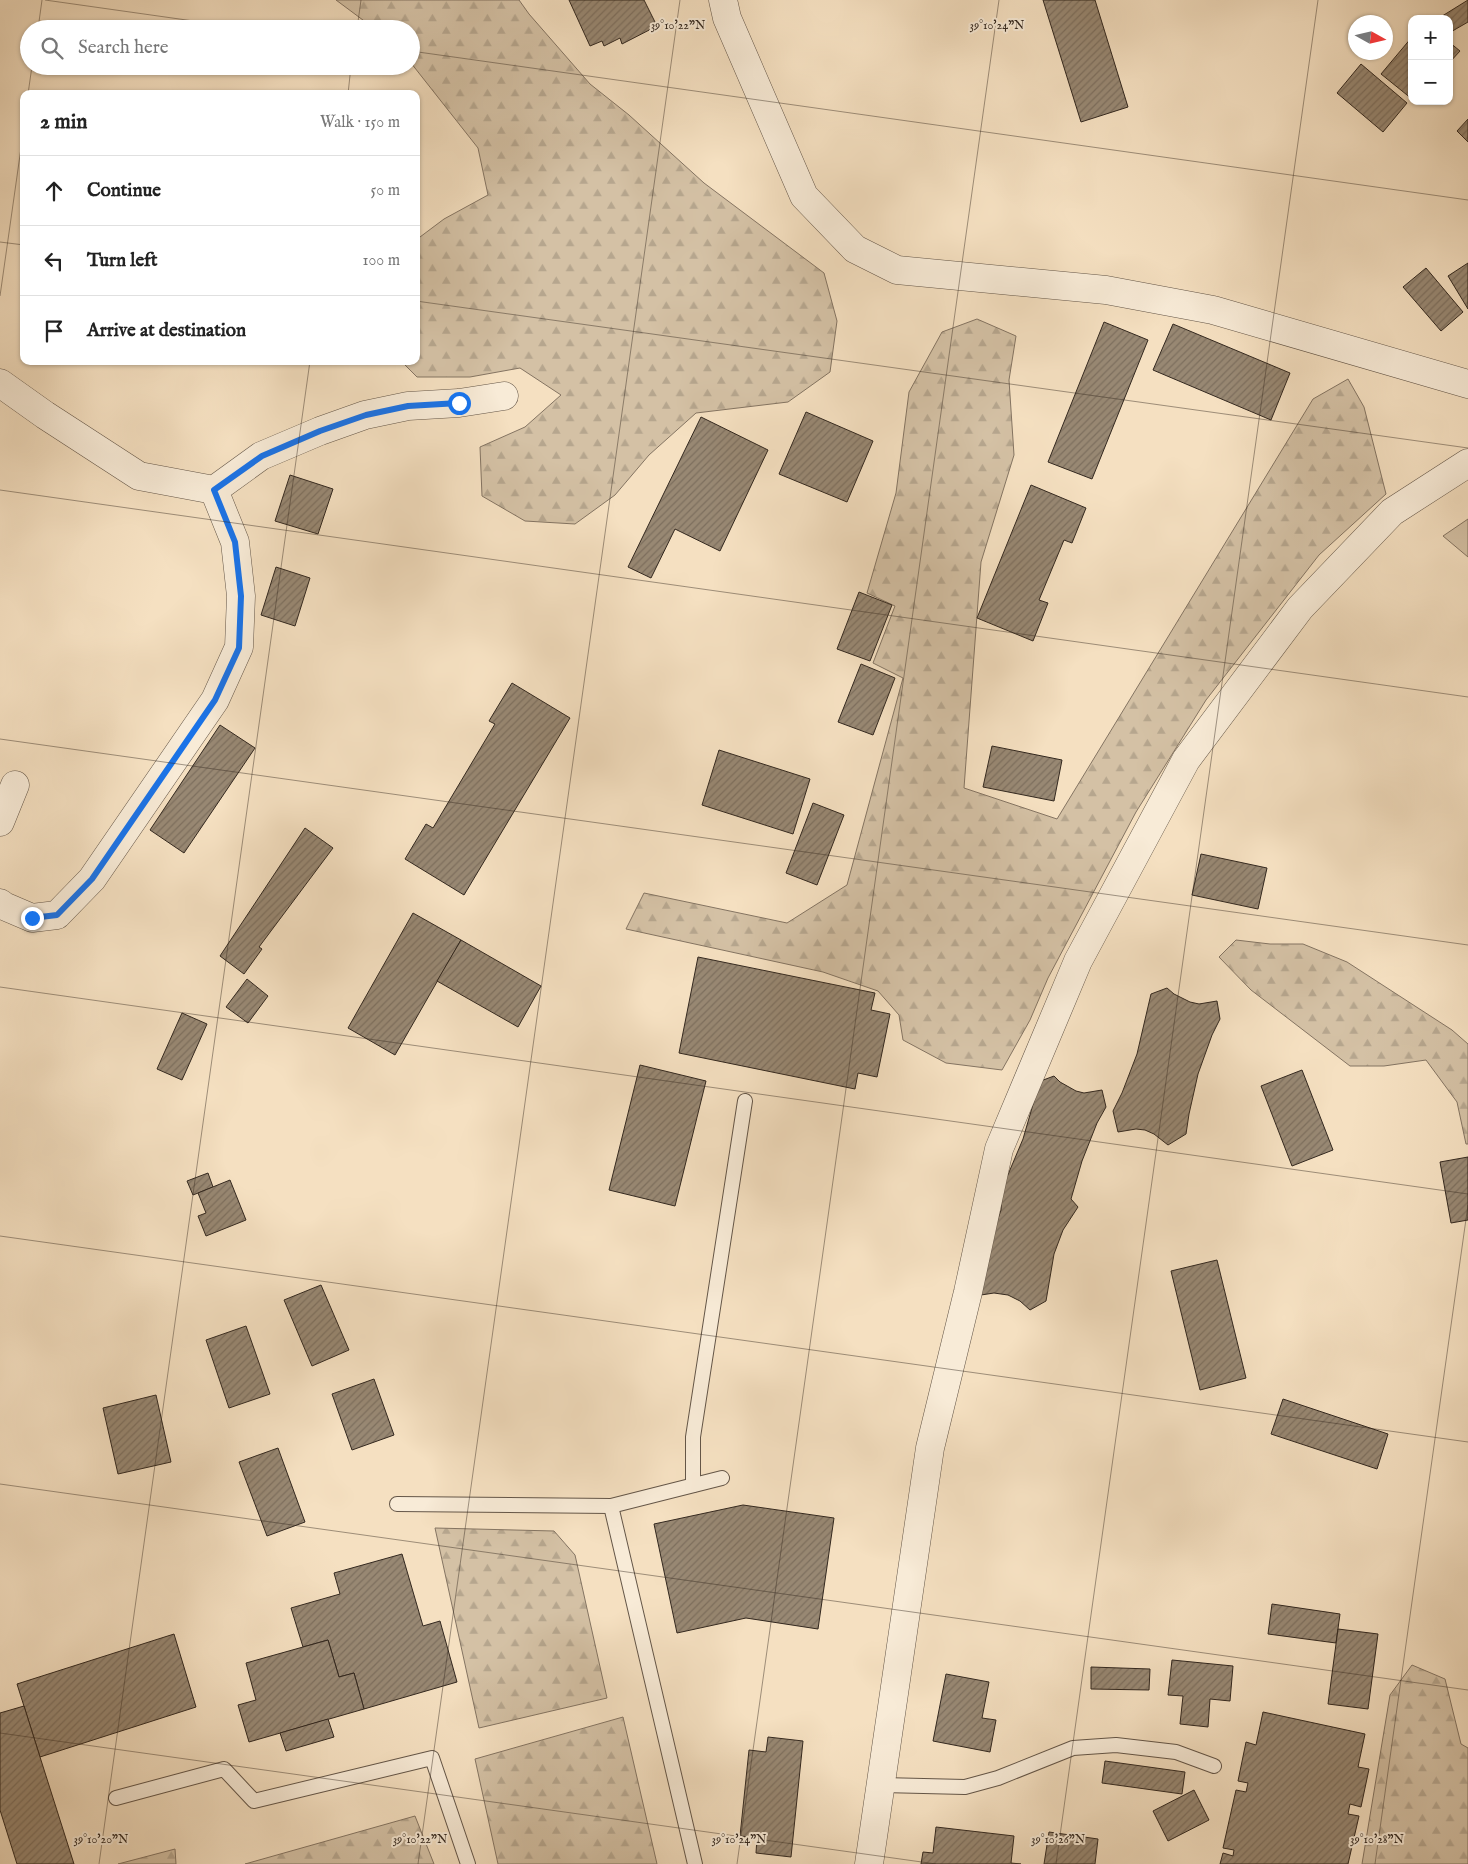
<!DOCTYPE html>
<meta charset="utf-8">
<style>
:root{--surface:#fff;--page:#f2f2f2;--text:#222;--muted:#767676;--line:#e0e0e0}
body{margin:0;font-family:"IM FELL English",serif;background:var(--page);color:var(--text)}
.controls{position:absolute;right:15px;top:15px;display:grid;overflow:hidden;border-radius:10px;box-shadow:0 1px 4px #0004}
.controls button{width:45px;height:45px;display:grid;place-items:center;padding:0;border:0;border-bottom:1px solid var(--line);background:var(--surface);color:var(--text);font:25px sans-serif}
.compass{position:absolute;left:1348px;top:15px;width:45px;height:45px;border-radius:50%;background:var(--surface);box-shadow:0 1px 4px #0004;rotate:98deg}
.stop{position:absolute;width:15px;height:15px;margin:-11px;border:4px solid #1a73e8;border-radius:50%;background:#fff}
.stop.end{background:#1a73e8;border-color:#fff;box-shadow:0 1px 5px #0008}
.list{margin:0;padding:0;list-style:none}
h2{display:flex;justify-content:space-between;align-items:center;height:65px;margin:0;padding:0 20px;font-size:21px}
h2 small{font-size:16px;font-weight:400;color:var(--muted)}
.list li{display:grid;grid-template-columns:32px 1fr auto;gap:15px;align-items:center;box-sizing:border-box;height:70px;padding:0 20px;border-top:1px solid var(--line)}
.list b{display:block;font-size:19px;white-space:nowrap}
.list em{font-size:16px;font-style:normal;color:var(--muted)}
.icon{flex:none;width:28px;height:28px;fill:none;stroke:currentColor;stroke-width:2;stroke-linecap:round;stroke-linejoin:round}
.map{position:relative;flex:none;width:1468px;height:1864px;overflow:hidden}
.search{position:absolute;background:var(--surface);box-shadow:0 1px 4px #0004;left:20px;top:20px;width:400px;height:55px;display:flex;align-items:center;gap:12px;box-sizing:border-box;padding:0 18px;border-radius:28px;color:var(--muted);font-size:19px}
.panel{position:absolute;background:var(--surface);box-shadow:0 1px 4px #0004;left:20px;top:90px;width:400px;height:275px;border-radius:10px}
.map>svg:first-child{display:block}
.grass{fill:#d4c1a5;stroke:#847462}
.forest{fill:url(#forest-firs);stroke:#847462}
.building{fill:url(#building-hatch);stroke:#33281f}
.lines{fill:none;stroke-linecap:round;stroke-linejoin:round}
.lane-casing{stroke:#645648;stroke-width:16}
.street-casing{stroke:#645648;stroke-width:29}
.lane{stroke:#f8ebd7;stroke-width:14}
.street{stroke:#f8ebd7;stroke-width:28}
.route{stroke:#1a73e8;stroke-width:6}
.ticks{fill:none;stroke:#33281f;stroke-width:1;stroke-opacity:0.45}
.ticks-label{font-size:12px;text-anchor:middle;fill:#33281f;stroke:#f8ebd7;stroke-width:4;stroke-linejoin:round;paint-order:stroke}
</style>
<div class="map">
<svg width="1468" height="1864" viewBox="0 0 1468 1864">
<defs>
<pattern id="forest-firs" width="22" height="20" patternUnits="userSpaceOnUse" patternTransform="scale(1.25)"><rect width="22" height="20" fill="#d4c1a5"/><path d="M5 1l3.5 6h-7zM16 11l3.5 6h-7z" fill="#b6a68e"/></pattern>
<pattern id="building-hatch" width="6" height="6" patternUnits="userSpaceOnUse" patternTransform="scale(1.25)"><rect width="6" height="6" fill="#988873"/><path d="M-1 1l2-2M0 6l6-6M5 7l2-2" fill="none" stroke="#7d6f5e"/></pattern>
</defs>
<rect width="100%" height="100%" fill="#f5e0c1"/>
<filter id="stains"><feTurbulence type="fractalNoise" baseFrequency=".004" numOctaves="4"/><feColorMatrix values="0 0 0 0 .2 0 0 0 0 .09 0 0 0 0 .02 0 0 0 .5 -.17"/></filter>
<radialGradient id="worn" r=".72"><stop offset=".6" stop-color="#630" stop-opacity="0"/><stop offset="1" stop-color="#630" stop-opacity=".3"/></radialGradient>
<path class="grass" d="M1468 519V557L1443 536Z"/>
<g class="forest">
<path d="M336 0H519L529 14 590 84 629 115 704 183 824 273 837 321 830 372 788 402 696 413 649 455 615 495 575 524 525 521 482 496 480 447 525 427 561 395 520 368 470 377H417L401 361H416V240L444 219 488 195 478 148 411 63V29H375Z"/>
<path d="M977 319 1016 336 1009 380 1014 455 981 562 964 788 1057 819 1313 399 1348 379 1364 407 1386 494 1319 555 1206 700 1136 812 1048 978 1030 1020 1002 1070 946 1063 903 1040 899 1015 878 991 823 972 626 929 644 893 787 923 847 885 903 678 873 663 895 606 867 593 896 493 909 392 942 332Z"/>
<path d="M1236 940 1270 944H1303L1347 962 1452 1030 1468 1044V1144H1466L1457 1102 1426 1060 1384 1066H1350L1251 990 1219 957Z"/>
<path d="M435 1528 554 1531 575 1555 607 1698 479 1728Z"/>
<path d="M1412 1665 1445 1679 1461 1744 1468 1748V1864H1362L1390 1695Z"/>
<path d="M623 1717 657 1864H498L475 1759Z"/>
<path d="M415 1816 434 1864H245Z"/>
<path d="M175 1849 176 1864H118Z"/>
</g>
<g class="building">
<path d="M569 0H644L657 26 622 44 620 38 604 46 602 41 590 46Z"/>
<path d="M1043 0H1095L1128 107 1081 122Z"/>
<path d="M1468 0V22L1449 33V19L1439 18Z"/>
<path d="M1412 37V99L1381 74Z"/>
<path d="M1449 42 1460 51 1449 63Z"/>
<path d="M1361 64 1407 103 1383 132 1337 93Z"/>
<path d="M1468 119V142L1457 131Z"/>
<path d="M1468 263V309L1448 276Z"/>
<path d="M1426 268 1463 312 1441 331 1403 287Z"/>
<path d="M1104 322 1148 340 1092 479 1048 462Z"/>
<path d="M1173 324 1290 373 1271 420 1153 370Z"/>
<path d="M806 412 873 441 847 502 779 474Z"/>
<path d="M701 417 768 450 720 551 675 529 651 578 628 567Z"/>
<path d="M290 475 333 489 318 534 275 521Z"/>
<path d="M1031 485 1086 508 1072 543 1064 540 1039 600 1048 603 1033 641 977 618Z"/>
<path d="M276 567 310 578 295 626 261 615Z"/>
<path d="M859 592 892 605 870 661 837 649Z"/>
<path d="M861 664 895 678 873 735 838 722Z"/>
<path d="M512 683 570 718 464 895 405 859 426 824 433 828 495 724 489 721Z"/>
<path d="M220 725 255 748 184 853 150 830Z"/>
<path d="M992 746 1062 760 1054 801 983 787Z"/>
<path d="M719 750 810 779 793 834 702 805Z"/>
<path d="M813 803 844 815 817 885 786 873Z"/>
<path d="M305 828 333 848 259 947 262 949 244 974 220 956Z"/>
<path d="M1201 854 1267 868 1258 909 1192 895Z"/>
<path d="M413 913 461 940 395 1055 348 1028Z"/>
<path d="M461 940 541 986 518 1027 437 981Z"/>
<path d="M698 957 875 993 871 1010 890 1014 877 1077 858 1073 855 1089 679 1053Z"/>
<path d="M247 979 268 996 248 1023 226 1007Z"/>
<path d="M1167 988 1174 994 1190 1002 1199 1004 1217 1001 1220 1019 1212 1035 1198 1074 1189 1114 1186 1134 1168 1145 1154 1134 1145 1130 1136 1129 1118 1132 1113 1111 1122 1093 1137 1054 1151 994Z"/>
<path d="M182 1013 207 1024 182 1080 157 1069Z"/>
<path d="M640 1065 706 1081 675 1206 609 1190Z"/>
<path d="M1302 1070 1333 1150 1292 1166 1261 1086Z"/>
<path d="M1054 1076 1060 1082 1076 1091 1084 1093 1102 1090 1106 1107 1097 1123 1082 1161 1071 1199 1078 1207 1063 1230 1054 1254 1046 1301 1030 1310 1020 1301 1008 1295 994 1293 981 1295 992 1236 1001 1210 1003 1181 1007 1177 1023 1139 1034 1101 1038 1082Z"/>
<path d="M1468 1157V1220L1451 1223 1440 1162Z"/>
<path d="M208 1173 213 1187 193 1195 187 1181Z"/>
<path d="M230 1180 246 1220 206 1236 198 1216 206 1213 198 1193Z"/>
<path d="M1217 1260 1246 1378 1200 1390 1171 1271Z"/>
<path d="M321 1285 349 1350 312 1366 284 1300Z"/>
<path d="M246 1326 270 1394 229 1408 206 1340Z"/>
<path d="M374 1379 394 1435 352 1450 332 1394Z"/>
<path d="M156 1395 171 1462 118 1474 103 1408Z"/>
<path d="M1283 1399 1388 1434 1377 1469 1271 1434Z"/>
<path d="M278 1448 305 1522 267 1536 239 1462Z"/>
<path d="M743 1505 834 1518 818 1629 746 1618 677 1633 654 1524Z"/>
<path d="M402 1554 423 1626 440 1621 457 1682 364 1709 354 1673 339 1677 328 1640 303 1647 291 1608 340 1594 334 1573Z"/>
<path d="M1272 1604 1340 1614 1336 1643 1268 1634Z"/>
<path d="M1338 1629 1378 1634 1368 1709 1328 1704Z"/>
<path d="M174 1634 196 1707 40 1757 17 1684Z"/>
<path d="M328 1640 339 1677 354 1673 364 1709 249 1742 238 1705 256 1700 246 1663Z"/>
<path d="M1172 1660 1233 1666 1230 1701 1210 1699 1208 1727 1180 1724 1183 1696 1168 1695Z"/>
<path d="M1091 1667 1150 1669 1149 1690 1091 1689Z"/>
<path d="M946 1674 989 1682 982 1718 996 1720 990 1752 933 1741Z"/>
<path d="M24 1706 40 1757 74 1864H17L0 1810V1713Z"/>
<path d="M1263 1712 1365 1734 1358 1767 1369 1769 1361 1807 1350 1804 1348 1814 1359 1816 1348 1864H1220L1223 1853 1233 1856 1234 1850 1223 1848 1236 1790 1246 1792 1248 1783 1238 1781 1246 1742 1256 1745Z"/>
<path d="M328 1719 334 1737 286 1751 280 1733Z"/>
<path d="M768 1737 803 1741 791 1857 756 1853 757 1838 740 1836 749 1750 766 1752Z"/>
<path d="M1105 1761 1185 1772 1182 1794 1102 1783Z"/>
<path d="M1194 1790 1209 1820 1168 1841 1153 1811Z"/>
<path d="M936 1827 1014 1836 1011 1863 1021 1864H921L923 1852 933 1853Z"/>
<path d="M1049 1832 1098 1839 1095 1864H1044Z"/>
</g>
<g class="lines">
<g class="lane-casing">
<g id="lane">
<path d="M693 1485V1437L745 1101"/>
<path d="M397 1504 611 1506 722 1478"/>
<path d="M611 1506 695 1864"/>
<path d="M882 1785 965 1787 998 1778 1073 1748 1116 1745 1176 1752 1214 1766"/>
<path d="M116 1798 224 1769 254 1801 432 1758 468 1864"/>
</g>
</g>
<g class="street-casing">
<g id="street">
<path d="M723 0 727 18 804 196 855 249 897 270 1106 290 1213 310 1468 384"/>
<path d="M0 383 45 415 139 476 214 490 261 456 320 431 365 415 408 406 459 403 504 396"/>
<path d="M0 822 15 785"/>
<path d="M0 903 4 906 32 918 57 915 92 879 215 700 239 647 241 596 235 542 214 490"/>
<path d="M869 1864 930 1448 968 1292 999 1149 1078 961 1186 760 1300 608 1392 512 1468 463"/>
</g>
</g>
<use href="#lane" class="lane"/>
<use href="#street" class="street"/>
</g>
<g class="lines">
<path class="route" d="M32 918 57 915 92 879 215 700 239 648 241 596 235 542 214 490 262 456 320 431 366 415 408 406 459 403"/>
</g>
<path class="ticks" d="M45 0 250 29M38 29 42 0M357 29 361 0M411 51 1468 200M28 94 32 66M348 94 351 66M0 242 24 245M0 296 24 127M416 301 1468 448M0 490 1468 697M0 739 1468 945M0 987 1468 1194M0 1236 1468 1442M0 1484 1468 1690M0 1733 936 1864M99 1864 310 361M418 1864 680 0M737 1864 999 0M1056 1864 1318 0M1375 1864 1468 1205"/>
<g class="ticks-label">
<text x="678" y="29">39°10'22"N</text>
<text x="997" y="29">39°10'24"N</text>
<text x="101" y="1843">39°10'20"N</text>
<text x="420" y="1843">39°10'22"N</text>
<text x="739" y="1843">39°10'24"N</text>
<text x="1058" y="1843">39°10'26"N</text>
<text x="1377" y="1843">39°10'28"N</text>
</g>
<rect width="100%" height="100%" filter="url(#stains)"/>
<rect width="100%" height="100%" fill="url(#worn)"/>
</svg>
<div class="controls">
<button>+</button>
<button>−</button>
</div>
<svg class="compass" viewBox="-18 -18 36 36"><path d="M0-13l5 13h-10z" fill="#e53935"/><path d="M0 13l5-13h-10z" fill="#767676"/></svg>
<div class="stop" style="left:459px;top:403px"></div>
<div class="stop end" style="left:32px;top:918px"></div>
<div class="search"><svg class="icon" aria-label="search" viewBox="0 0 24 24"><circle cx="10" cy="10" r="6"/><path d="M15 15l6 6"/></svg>Search here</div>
<section class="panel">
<h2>2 min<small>Walk · 150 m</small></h2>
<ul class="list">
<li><svg class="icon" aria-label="ahead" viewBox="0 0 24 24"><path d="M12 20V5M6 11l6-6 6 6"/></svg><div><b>Continue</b></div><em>50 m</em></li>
<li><svg class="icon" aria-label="left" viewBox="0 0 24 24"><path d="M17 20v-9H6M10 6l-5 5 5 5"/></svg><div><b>Turn left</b></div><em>100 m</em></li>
<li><svg class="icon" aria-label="arrive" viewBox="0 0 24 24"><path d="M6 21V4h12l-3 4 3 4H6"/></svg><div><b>Arrive at destination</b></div></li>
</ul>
</section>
</div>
